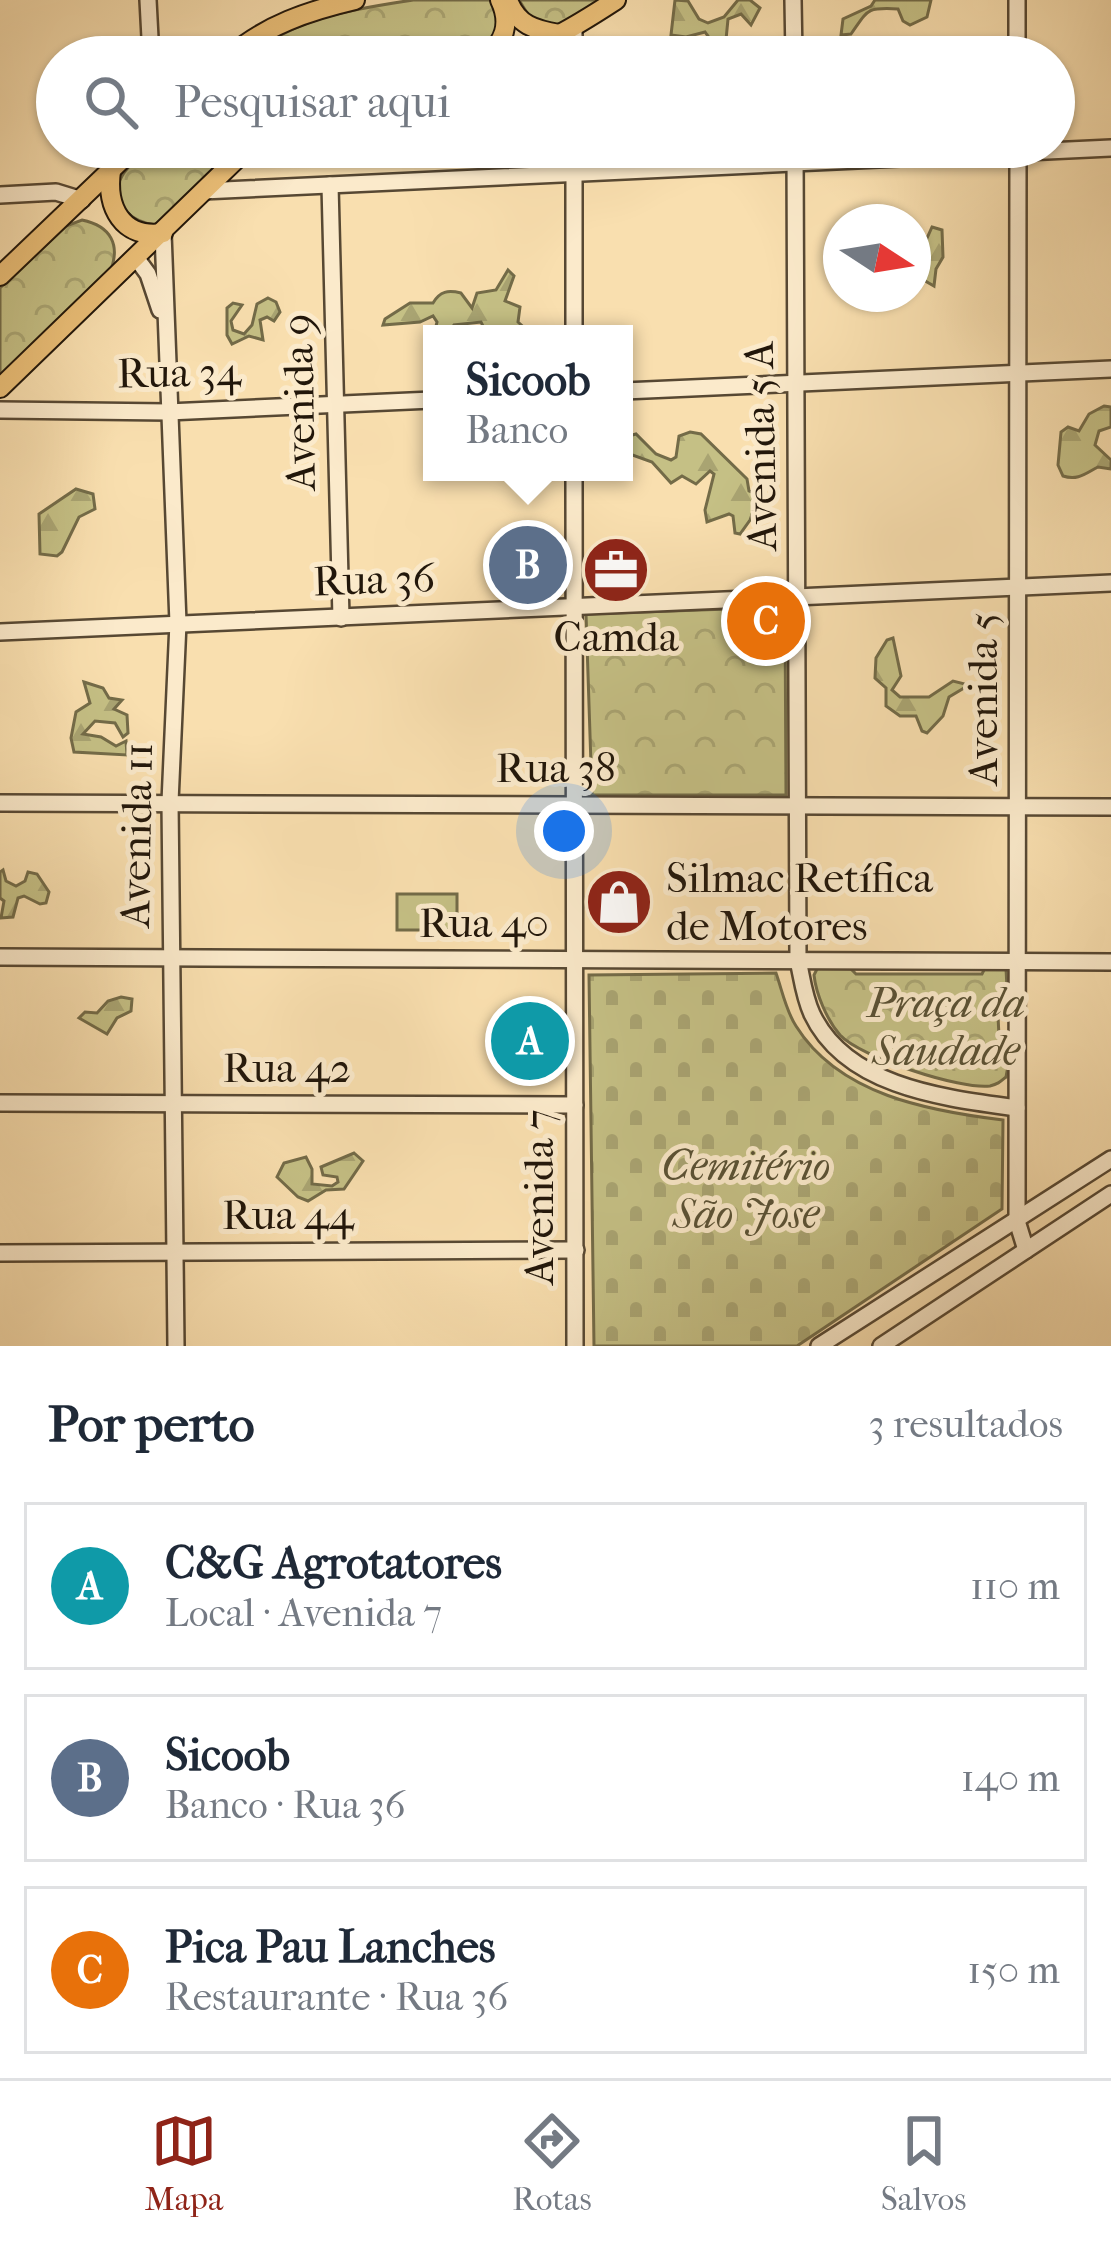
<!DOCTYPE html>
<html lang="pt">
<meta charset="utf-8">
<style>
:root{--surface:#fff;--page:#f2f2f3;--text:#1f2937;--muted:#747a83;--line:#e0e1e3;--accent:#8f2418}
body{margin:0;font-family:"IM FELL French Canon",serif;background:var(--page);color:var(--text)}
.compass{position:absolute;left:823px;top:204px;width:108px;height:108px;border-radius:50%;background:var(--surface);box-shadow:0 3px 9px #0004;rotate:102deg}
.you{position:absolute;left:564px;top:831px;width:42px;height:42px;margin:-30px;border:9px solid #fff;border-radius:50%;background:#1a73e8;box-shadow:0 0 0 18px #1a73e833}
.badge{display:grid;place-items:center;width:78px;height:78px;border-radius:50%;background:var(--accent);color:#fff;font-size:39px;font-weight:700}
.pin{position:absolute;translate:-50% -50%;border:6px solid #fff;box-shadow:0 3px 12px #0006}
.popup{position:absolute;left:423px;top:325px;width:210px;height:156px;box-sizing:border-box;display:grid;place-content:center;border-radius:0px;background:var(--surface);filter:drop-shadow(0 3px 9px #0005);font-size:39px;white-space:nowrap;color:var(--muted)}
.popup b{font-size:45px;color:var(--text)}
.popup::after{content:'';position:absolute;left:50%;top:100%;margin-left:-24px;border:24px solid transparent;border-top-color:var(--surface)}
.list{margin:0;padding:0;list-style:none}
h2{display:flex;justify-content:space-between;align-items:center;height:156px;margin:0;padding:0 48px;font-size:51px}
h2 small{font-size:39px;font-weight:400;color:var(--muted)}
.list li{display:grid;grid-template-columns:78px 1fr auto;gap:36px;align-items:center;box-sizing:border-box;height:168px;margin:0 24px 24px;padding:0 24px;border:3px solid var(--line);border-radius:0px}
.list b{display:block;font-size:45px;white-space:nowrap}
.list p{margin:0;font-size:39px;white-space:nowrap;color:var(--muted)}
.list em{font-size:39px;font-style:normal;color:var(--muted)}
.icon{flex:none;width:66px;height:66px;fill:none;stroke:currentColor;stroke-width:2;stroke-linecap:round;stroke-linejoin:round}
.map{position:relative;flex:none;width:1111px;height:1346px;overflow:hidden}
.search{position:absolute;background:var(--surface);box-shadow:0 3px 9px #0004;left:36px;right:36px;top:36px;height:132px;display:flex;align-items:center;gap:30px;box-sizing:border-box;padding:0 42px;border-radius:66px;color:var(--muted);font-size:45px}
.sheet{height:732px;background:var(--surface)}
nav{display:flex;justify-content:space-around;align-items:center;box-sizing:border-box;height:168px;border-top:3px solid var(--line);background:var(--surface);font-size:33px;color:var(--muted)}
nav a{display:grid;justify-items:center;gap:6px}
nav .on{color:var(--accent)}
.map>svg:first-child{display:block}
.forest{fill:url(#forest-firs);stroke:#736b48;stroke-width:3}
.cemetery{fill:url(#cemetery-stones);stroke:#736b48;stroke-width:3}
.park{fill:url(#park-crowns);stroke:#736b48;stroke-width:3}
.pitch{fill:#c5c085;stroke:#736b48;stroke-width:3}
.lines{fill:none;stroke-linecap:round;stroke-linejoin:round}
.minor-casing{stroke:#574833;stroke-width:20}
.major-casing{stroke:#21160a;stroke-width:22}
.minor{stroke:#fbeacb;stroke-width:15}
.major{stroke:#ecc078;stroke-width:18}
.labels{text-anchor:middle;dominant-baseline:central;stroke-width:10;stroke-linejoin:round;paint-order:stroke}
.street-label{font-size:42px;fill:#21160a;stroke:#fbeacb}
.poi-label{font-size:42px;fill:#21160a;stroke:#fbeacb}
.park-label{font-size:42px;font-style:italic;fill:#5a5235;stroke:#fbeacb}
</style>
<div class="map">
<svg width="1111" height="1346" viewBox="0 0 1111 1346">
<defs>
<pattern id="forest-firs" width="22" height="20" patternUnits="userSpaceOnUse" patternTransform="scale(3)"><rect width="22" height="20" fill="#c5c085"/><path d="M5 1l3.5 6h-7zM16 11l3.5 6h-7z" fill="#a9a472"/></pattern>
<pattern id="cemetery-stones" width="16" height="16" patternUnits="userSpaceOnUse" patternTransform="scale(3)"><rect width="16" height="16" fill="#c5c085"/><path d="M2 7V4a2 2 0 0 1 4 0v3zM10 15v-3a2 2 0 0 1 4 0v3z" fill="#a9a472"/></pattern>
<pattern id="park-crowns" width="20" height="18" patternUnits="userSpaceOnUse" patternTransform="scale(3)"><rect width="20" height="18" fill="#c5c085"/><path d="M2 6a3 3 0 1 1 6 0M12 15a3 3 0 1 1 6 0" fill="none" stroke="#a9a472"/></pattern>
</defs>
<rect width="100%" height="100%" fill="#f9dfaf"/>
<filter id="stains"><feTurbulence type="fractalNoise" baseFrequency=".00167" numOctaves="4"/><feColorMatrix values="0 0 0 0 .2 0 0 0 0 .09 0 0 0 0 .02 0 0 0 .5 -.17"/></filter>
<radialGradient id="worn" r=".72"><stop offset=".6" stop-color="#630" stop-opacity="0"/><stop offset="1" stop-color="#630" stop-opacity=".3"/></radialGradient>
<g class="forest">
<path d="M675 0 688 1 699 19 708 23 724 17 738 0H750L760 8 751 25 741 14 728 19 725 50 719 52 705 32 686 37 671 35Z"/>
<path d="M875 0H931L927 17 910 25 903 21 898 9C866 7 868 10 851 34L841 35 843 19 871 6Z"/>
<path d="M932 227 942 230 943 257 936 269 934 286 913 274V243L923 247Z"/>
<path d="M508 270 514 276 505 301 520 307 518 322 531 334H487L481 322 454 325 448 334H434L437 322 433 316 420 322 383 325 385 319 410 303H433C440 291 448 290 461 293L472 308 477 293 496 290Z"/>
<path d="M268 298 276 302 280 312 274 321 267 317 260 320 263 340 249 336 232 344 227 335V308L233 303 242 305 231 321 233 330 244 334 252 325 257 304Z"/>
<path d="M1104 406 1111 407V427L1099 431 1095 445 1111 460V469L1098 467C1086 473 1078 481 1063 476L1058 465 1061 432 1068 427 1079 431 1089 414Z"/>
<path d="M690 432 701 434 747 479 749 491 759 495 750 520 740 534 735 533 733 516 729 514 707 522 705 510 714 474 710 471 696 484 682 476 671 483 652 462 624 452 625 437 636 434 656 454 671 460 676 457 679 436Z"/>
<path d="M76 489 93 494 95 509 79 517 62 552 57 556 40 554 39 514Z"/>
<path d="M893 638 901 676 892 690 900 697H929L953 681 969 685 949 697 943 716 927 733 922 731 916 716H900L886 706V688L875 678 876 658 887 640Z"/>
<path d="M84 682 103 688 109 698 122 700 114 709 127 715 128 733 123 737 115 723 95 721 83 734 101 737 116 746 126 741 127 755 74 752 71 738 76 712 90 703Z"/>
<path d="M3 870 6 881 16 886 25 881 28 872 37 874 49 892 46 903 40 904 24 896 18 898 13 917 1 918 4 901 0 898V872Z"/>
<path d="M121 997 132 999 131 1011 117 1018 107 1034 79 1018 85 1012 97 1013 108 1001Z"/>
<path d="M354 1153 363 1161 344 1189 326 1190 308 1201 298 1197 277 1177 284 1163 306 1157 312 1169V1184L332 1186 338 1182 337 1177 323 1175 321 1167Z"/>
</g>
<path class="cemetery" d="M776 973C782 990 786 1011 796 1026 839 1095 929 1111 1003 1120L1002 1209 797 1346H594L589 975Z"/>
<g class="park">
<path d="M413 0H493L503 19 484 51 463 57H248C296 17 353 9 413 0Z"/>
<path d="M519 0H608L554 27 532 21Z"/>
<path d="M151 147H222L220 167 157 225C133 224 107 202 122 176 128 165 141 155 151 147Z"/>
<path d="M82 220C111 226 121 245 110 272L0 381V288L66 226Z"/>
<path d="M785 607 786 795H592L586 614Z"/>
<path d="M848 966 856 974H982L986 966 1006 969 1007 987 997 994 1000 1058 1008 1066 1006 1077C1000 1082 998 1084 990 1086 961 1090 860 1057 840 1035 827 1020 816 994 814 975L818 967Z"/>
</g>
<rect class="pitch" x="397" y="894" width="60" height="36"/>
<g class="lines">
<g class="minor-casing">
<g id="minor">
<path d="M148 0 151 57"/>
<path d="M793 0 794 57"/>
<path d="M1017 0V57"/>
<path d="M574 57V27"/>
<path d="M795 147 798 960C802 978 804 997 812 1014 847 1088 946 1098 1017 1108"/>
<path d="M1018 147 1017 1221 1026 1250"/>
<path d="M330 185 341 618"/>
<path d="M203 191 1111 148"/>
<path d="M0 195 56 192 82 200"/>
<path d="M163 233 178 623 170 802 176 1346"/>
<path d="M137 259 148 274 160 310"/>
<path d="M574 334V147"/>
<path d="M624 391 1111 369"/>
<path d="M0 410 168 412 432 400"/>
<path d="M574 472 575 1346"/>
<path d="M0 632 1111 583"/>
<path d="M0 803 1111 807"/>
<path d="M0 957 1111 962"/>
<path d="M0 1103 575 1105"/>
<path d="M0 1253 576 1250"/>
<path d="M819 1346 1111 1159"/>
<path d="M881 1346 1111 1194"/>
</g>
</g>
<g class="major-casing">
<g id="major">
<path d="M508 0C517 25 535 30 559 34"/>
<path d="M229 57C266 25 308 11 355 0"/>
<path d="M483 57C505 44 511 23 500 0"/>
<path d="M486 57C535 53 576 26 616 0"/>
<path d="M111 171C106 207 122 239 163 233"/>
<path d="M0 276 135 147"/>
<path d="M0 388 249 147"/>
</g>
</g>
<use href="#minor" class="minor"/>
<use href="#major" class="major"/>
</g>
<defs>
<g id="office-disc" transform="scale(3.45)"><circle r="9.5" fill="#8f2418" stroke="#fbeacb"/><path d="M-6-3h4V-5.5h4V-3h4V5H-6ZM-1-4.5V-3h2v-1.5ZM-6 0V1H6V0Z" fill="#fff"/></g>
<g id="shop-disc" transform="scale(3.45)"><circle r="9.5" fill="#8f2418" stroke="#fbeacb"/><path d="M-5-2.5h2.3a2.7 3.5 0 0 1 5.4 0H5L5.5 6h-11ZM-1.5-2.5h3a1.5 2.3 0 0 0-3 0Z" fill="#fff"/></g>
</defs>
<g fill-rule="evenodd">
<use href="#office-disc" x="616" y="570"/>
<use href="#shop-disc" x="619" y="902"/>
</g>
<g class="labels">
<g class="street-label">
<text transform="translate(179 373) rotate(-1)">Rua 34</text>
<text transform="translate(300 402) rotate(-91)">Avenida 9</text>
<text transform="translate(761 446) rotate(-91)">Avenida 5 A</text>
<text transform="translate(374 580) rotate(-2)">Rua 36</text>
<text transform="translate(983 699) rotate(-90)">Avenida 5</text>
<text x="556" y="768">Rua 38</text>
<text transform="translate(137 835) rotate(-89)">Avenida 11</text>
<text x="484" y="923">Rua 40</text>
<text x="287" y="1068">Rua 42</text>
<text transform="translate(539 1197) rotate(-90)">Avenida 7</text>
<text x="288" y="1215">Rua 44</text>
</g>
<g class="poi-label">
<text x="616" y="637">Camda</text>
<text x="666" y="878" text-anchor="start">Silmac Retífica<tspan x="666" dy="48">de Motores</tspan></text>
</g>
<g class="park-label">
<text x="946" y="1003">Praça da<tspan x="946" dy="48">Saudade</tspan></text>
<text x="746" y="1166">Cemitério<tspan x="746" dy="48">São Jose</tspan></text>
</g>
</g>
<rect width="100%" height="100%" filter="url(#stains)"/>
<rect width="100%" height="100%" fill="url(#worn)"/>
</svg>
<svg class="compass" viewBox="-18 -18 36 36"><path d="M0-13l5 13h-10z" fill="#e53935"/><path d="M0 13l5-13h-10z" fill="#747a83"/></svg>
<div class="you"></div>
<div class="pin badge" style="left:530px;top:1041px;background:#0f9aa8">A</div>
<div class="pin badge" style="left:528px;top:565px;background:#5c6f8a">B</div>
<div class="popup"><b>Sicoob</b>Banco</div>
<div class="pin badge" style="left:766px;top:621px;background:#e8710a">C</div>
<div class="search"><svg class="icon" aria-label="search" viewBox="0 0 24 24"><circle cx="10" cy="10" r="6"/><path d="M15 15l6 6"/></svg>Pesquisar aqui</div>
</div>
<section class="sheet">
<h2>Por perto<small>3 resultados</small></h2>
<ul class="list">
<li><span class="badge" style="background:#0f9aa8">A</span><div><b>C&amp;G Agrotatores</b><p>Local · Avenida 7</p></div><em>110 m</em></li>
<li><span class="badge" style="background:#5c6f8a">B</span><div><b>Sicoob</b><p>Banco · Rua 36</p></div><em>140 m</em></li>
<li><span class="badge" style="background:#e8710a">C</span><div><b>Pica Pau Lanches</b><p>Restaurante · Rua 36</p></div><em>150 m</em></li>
</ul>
</section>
<nav>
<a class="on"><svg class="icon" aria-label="map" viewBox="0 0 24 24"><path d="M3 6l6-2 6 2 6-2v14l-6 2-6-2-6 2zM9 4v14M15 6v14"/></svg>Mapa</a>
<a><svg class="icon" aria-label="directions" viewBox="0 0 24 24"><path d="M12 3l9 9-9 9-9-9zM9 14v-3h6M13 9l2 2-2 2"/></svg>Rotas</a>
<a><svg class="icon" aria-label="saved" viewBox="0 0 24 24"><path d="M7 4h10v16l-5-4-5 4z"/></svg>Salvos</a>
</nav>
